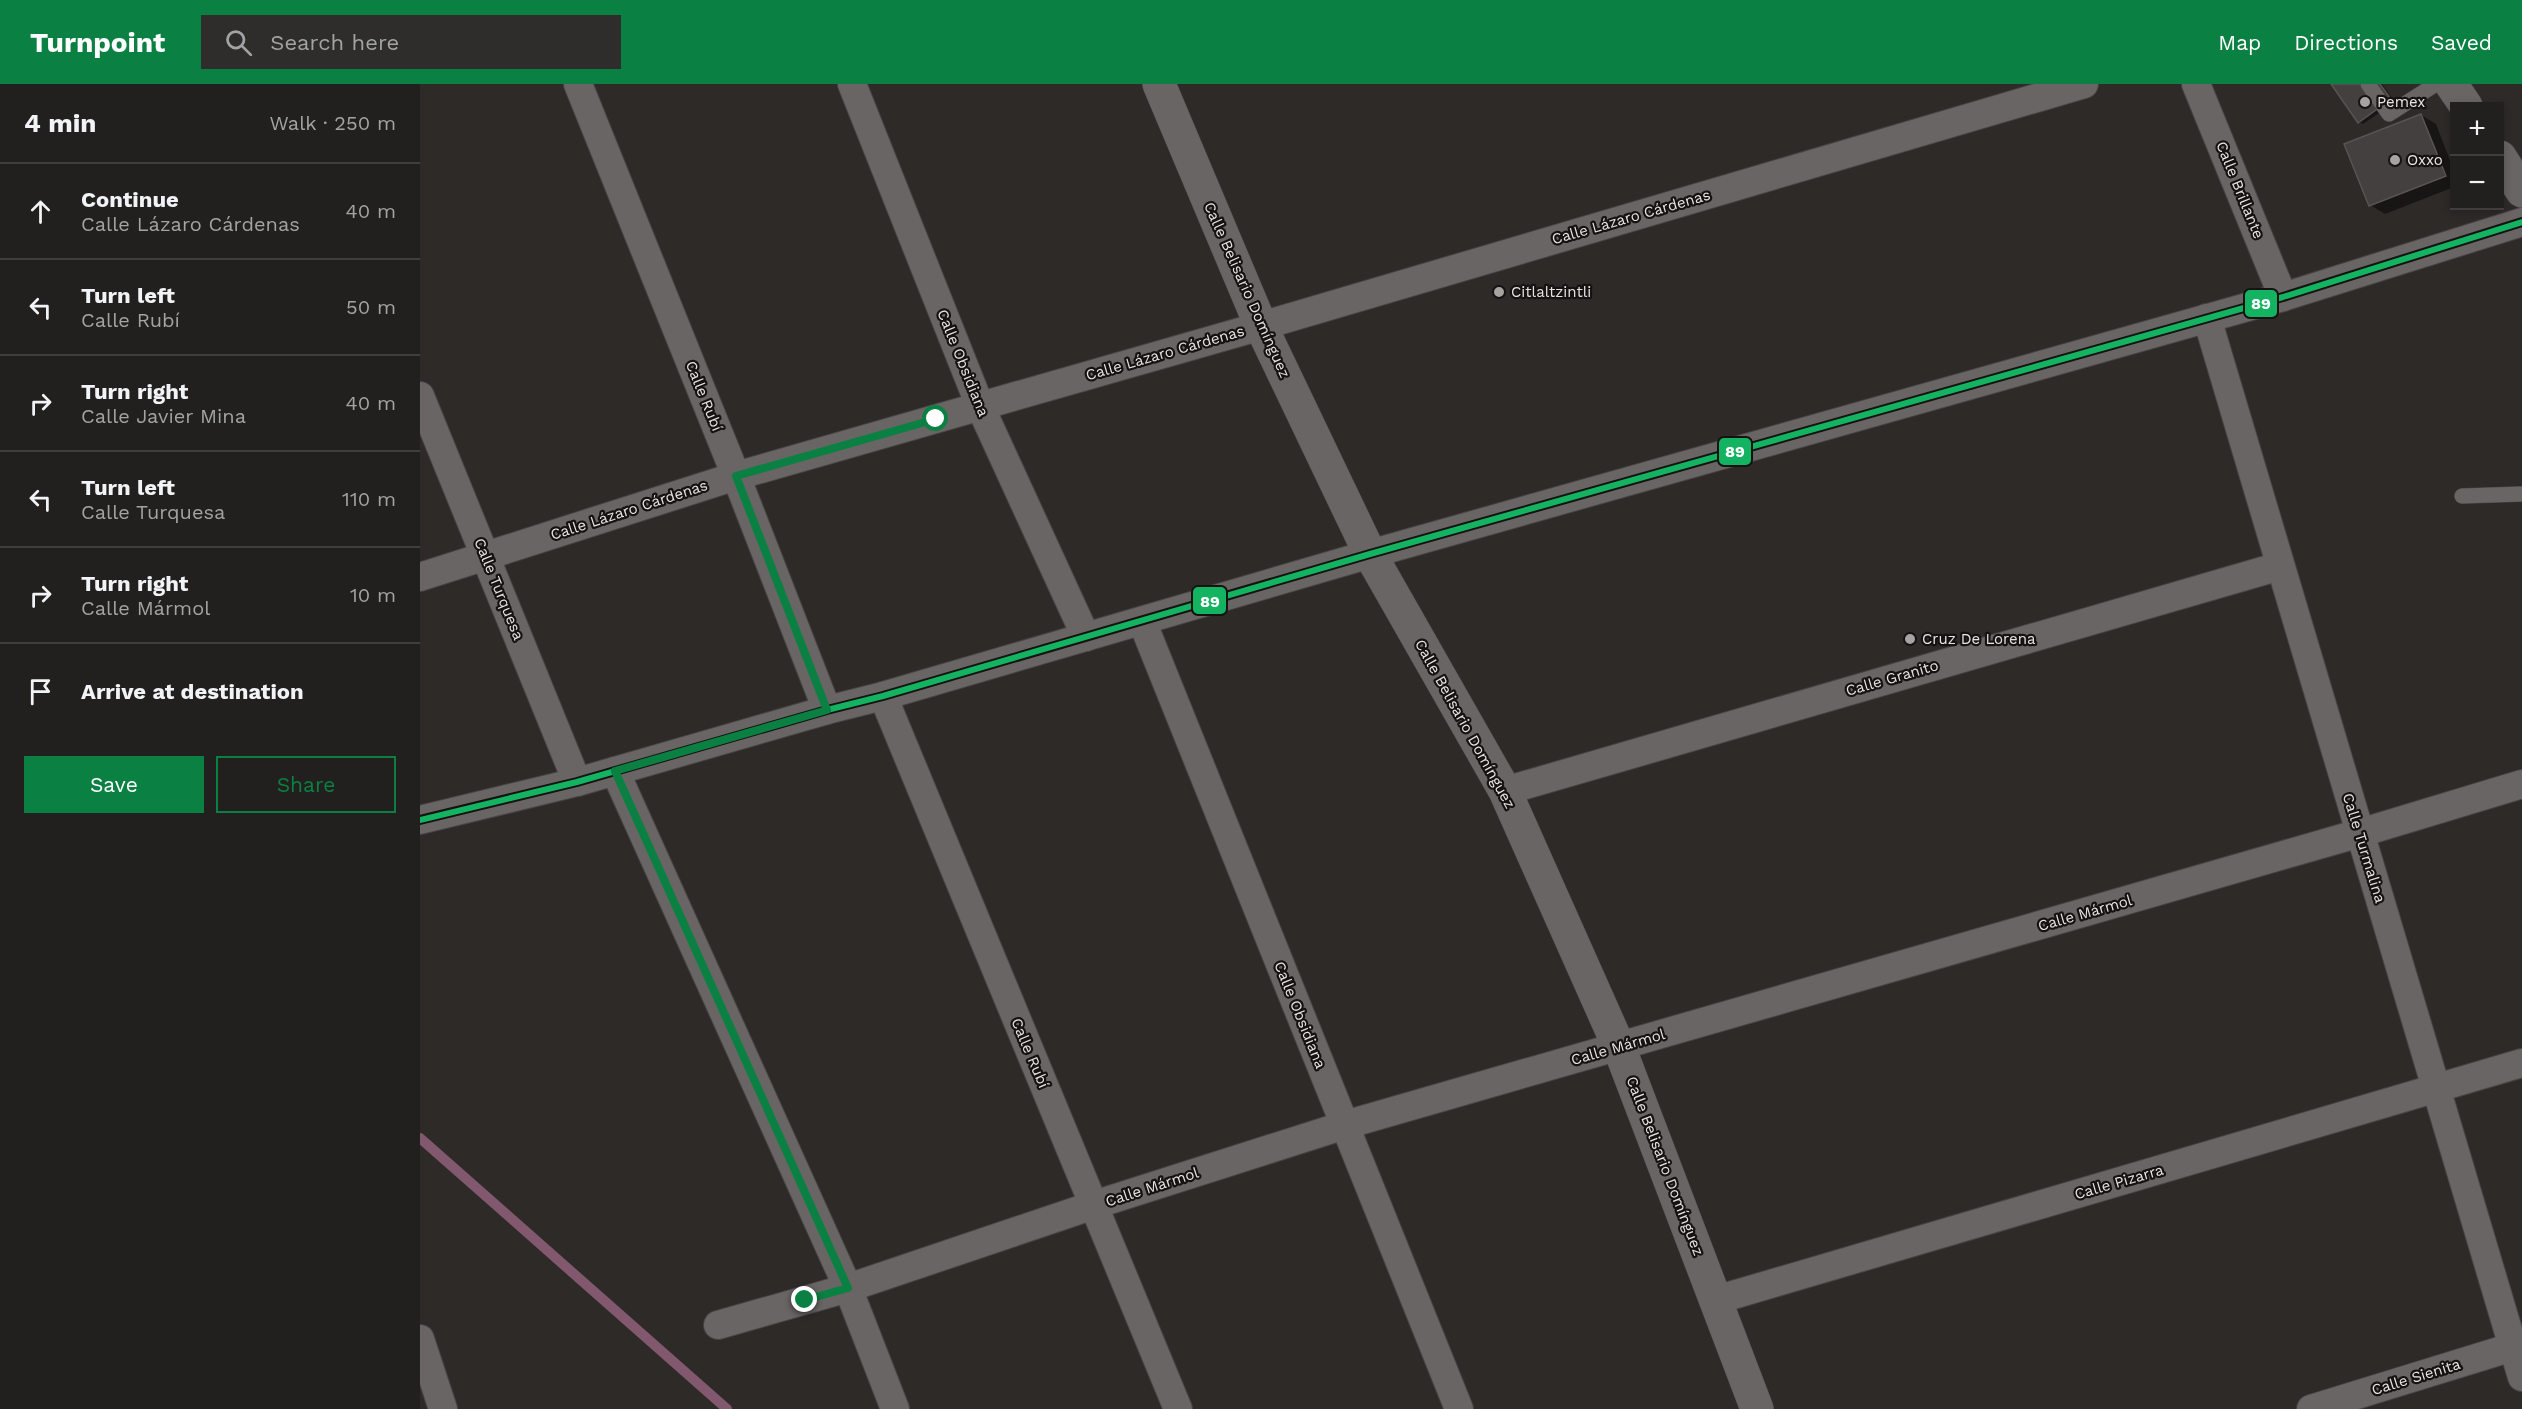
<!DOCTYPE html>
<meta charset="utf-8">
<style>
:root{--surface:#22201e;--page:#2e2d2b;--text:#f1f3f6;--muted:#a2a3a4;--line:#3f3e3c;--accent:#0b8043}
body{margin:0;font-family:"Work Sans",sans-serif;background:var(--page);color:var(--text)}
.controls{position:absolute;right:18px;top:18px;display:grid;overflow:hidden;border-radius:0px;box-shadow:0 3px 9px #0003}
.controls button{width:54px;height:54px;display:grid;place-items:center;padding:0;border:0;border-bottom:2px solid var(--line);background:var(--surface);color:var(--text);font:30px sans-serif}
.stop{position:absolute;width:18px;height:18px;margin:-14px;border:4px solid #0b8043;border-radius:50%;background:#fff}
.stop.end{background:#0b8043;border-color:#fff;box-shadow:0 2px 6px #0008}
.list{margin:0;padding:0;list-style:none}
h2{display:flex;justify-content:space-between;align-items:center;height:78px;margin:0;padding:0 24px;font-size:26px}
h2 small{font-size:20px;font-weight:400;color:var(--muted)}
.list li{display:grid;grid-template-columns:39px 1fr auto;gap:18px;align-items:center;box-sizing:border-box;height:96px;padding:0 24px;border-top:2px solid var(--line)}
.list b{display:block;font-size:22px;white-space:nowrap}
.list p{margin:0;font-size:20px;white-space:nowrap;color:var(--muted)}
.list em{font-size:20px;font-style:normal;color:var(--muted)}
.actions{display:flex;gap:12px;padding:18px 24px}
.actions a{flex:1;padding:14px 0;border:2px solid var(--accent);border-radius:0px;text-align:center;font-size:21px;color:var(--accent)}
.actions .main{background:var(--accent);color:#fff}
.icon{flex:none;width:33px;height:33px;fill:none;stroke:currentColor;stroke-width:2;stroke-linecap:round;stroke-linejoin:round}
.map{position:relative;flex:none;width:2102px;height:1325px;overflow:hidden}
header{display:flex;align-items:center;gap:36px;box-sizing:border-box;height:84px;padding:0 30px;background:var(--accent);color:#fff}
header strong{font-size:28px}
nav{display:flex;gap:33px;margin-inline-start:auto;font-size:21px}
.search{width:420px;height:54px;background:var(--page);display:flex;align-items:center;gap:15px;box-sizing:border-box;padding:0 21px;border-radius:0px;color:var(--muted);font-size:22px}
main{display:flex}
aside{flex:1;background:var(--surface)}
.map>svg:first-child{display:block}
.shadow{fill:#0007}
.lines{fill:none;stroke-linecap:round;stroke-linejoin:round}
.stream{stroke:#82586e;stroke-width:10}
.building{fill:#43403f;stroke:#575453;stroke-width:1.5}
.service-casing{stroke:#474544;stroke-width:16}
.minor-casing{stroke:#474544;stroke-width:30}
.tertiary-casing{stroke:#474544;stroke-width:34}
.service{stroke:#686564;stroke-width:15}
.minor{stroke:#686564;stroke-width:28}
.tertiary{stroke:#686564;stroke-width:33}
.bus-1-casing{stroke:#151211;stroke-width:10}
.bus-1{stroke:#13b361;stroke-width:6}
.route{stroke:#0b8043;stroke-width:8}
.poi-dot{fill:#a7a3a1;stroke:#151211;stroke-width:2}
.labels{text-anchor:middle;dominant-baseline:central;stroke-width:4.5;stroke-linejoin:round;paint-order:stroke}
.poi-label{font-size:15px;fill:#e9e4e2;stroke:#151211;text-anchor:start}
.street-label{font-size:15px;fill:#e9e4e2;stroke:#151211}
.line-badge{stroke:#151211;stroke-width:2}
.badge-label{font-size:16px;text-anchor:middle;font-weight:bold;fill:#fff}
</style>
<header>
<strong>Turnpoint</strong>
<div class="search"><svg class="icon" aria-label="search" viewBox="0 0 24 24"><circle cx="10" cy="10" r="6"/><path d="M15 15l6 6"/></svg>Search here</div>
<nav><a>Map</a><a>Directions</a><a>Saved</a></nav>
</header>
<main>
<aside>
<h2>4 min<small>Walk · 250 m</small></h2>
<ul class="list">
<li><svg class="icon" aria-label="ahead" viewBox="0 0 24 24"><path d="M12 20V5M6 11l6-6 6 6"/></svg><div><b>Continue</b><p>Calle Lázaro Cárdenas</p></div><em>40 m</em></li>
<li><svg class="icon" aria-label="left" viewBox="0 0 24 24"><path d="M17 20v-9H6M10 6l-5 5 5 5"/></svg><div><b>Turn left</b><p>Calle Rubí</p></div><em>50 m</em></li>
<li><svg class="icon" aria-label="right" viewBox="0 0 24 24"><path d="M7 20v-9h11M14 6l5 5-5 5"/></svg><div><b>Turn right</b><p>Calle Javier Mina</p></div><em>40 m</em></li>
<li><svg class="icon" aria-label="left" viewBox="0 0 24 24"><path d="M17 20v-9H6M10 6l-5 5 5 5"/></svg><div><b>Turn left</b><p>Calle Turquesa</p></div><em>110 m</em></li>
<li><svg class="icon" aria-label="right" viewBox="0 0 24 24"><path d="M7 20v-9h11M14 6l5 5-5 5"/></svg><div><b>Turn right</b><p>Calle Mármol</p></div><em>10 m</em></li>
<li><svg class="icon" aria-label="arrive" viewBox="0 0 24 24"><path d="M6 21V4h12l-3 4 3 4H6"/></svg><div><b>Arrive at destination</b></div></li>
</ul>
<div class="actions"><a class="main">Save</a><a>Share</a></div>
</aside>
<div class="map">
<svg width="2102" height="1325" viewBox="0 0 2102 1325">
<rect width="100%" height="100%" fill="#2d2a28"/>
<g class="shadow">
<path d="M1913 0H1962L1975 18 1943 40 1939 38Z"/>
<path d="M2001 31 2016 40 2034 87V103L1965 130 1950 121Z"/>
</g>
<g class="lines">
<path class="stream" d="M0 1054 307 1325"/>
</g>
<g class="building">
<path d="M1911 0H1960L1971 15 1938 39Z"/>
<path d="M2001 30 2026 92 1949 122 1924 60Z"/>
</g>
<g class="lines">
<g class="service-casing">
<g id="service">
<path d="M1948 0 1969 30 2016 0"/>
<path d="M2042 412 2102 410"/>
</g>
</g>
<g class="minor-casing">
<g id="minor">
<path d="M158 0 316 392 407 626"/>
<path d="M432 0 560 322 666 553"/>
<path d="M1776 0 1863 213"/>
<path d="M1787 234 2102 1293"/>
<path d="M0 312 157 698"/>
<path d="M0 493 316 392 841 242 1664 0"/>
<path d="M722 537 1039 1325"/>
<path d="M463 612 758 1325"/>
<path d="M195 687 428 1204 475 1325"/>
<path d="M1085 707 1860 482"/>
<path d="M0 736 157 698 407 626 463 612 950 470 1863 213 2102 138"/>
<path d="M1296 1216 2102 979"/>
<path d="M298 1241 428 1204 674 1121 925 1041 1940 749 2102 700"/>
<path d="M0 1255 23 1325"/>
<path d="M1891 1325 2102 1260"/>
</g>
</g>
<g class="tertiary-casing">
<g id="tertiary">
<path d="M739 0 841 242 950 470 1085 707 1199 963 1337 1325"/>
<path d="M2031 0 2046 22"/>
<path d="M2080 73 2102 107"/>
</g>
</g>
<use href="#service" class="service"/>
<use href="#minor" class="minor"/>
<use href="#tertiary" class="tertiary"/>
<g class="bus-1-casing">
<path id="bus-1" d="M0 736 157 698 407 626 463 612 950 470 1863 213 2102 138"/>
</g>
<use href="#bus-1" class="bus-1"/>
</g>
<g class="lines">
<path class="route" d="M385 1216 428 1204 195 687 407 626 316 392 516 335"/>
</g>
<g class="poi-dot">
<circle cx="1945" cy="18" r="6"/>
<circle cx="1975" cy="76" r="6"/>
<circle cx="1079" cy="208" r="6"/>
<circle cx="1490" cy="555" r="6"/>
</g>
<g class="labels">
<g class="poi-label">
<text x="1957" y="18">Pemex</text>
<text x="1987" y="76">Oxxo</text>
<text x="1091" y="208">Citlaltzintli</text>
<text x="1502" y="555">Cruz De Lorena</text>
</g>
<g class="street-label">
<text transform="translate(1820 106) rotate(68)">Calle Brillante</text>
<text transform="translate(1211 133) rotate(-16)">Calle Lázaro Cárdenas</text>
<text transform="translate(827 206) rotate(66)">Calle Belisario Domínguez</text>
<text transform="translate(745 269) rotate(-16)">Calle Lázaro Cárdenas</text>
<text transform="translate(543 279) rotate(68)">Calle Obsidiana</text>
<text transform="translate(284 312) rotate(68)">Calle Rubí</text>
<text transform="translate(209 426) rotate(-18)">Calle Lázaro Cárdenas</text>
<text transform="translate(79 505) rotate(68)">Calle Turquesa</text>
<text transform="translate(1472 594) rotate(-16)">Calle Granito</text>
<text transform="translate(1045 640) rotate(61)">Calle Belisario Domínguez</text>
<text transform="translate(1944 764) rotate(73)">Calle Turmalina</text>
<text transform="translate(1665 829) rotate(-16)">Calle Mármol</text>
<text transform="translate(880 931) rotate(68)">Calle Obsidiana</text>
<text transform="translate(1198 963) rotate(-16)">Calle Mármol</text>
<text transform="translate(610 969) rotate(67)">Calle Rubí</text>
<text transform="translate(1245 1082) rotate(69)">Calle Belisario Domínguez</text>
<text transform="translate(1699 1098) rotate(-16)">Calle Pizarra</text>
<text transform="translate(732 1103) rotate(-18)">Calle Mármol</text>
<text transform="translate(1996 1293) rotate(-17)">Calle Sienita</text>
</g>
</g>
<g class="line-badge">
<rect x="1824" y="205" width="34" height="29" rx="6" fill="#13b361"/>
<rect x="1298" y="353" width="34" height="29" rx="6" fill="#13b361"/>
<rect x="772" y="502" width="35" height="29" rx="6" fill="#13b361"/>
</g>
<g class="badge-label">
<text x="1841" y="225">89</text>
<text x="1315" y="373">89</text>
<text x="790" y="523">89</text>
</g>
</svg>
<div class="controls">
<button>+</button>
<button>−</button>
</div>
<div class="stop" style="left:516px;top:335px"></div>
<div class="stop end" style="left:385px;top:1216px"></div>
</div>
</main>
